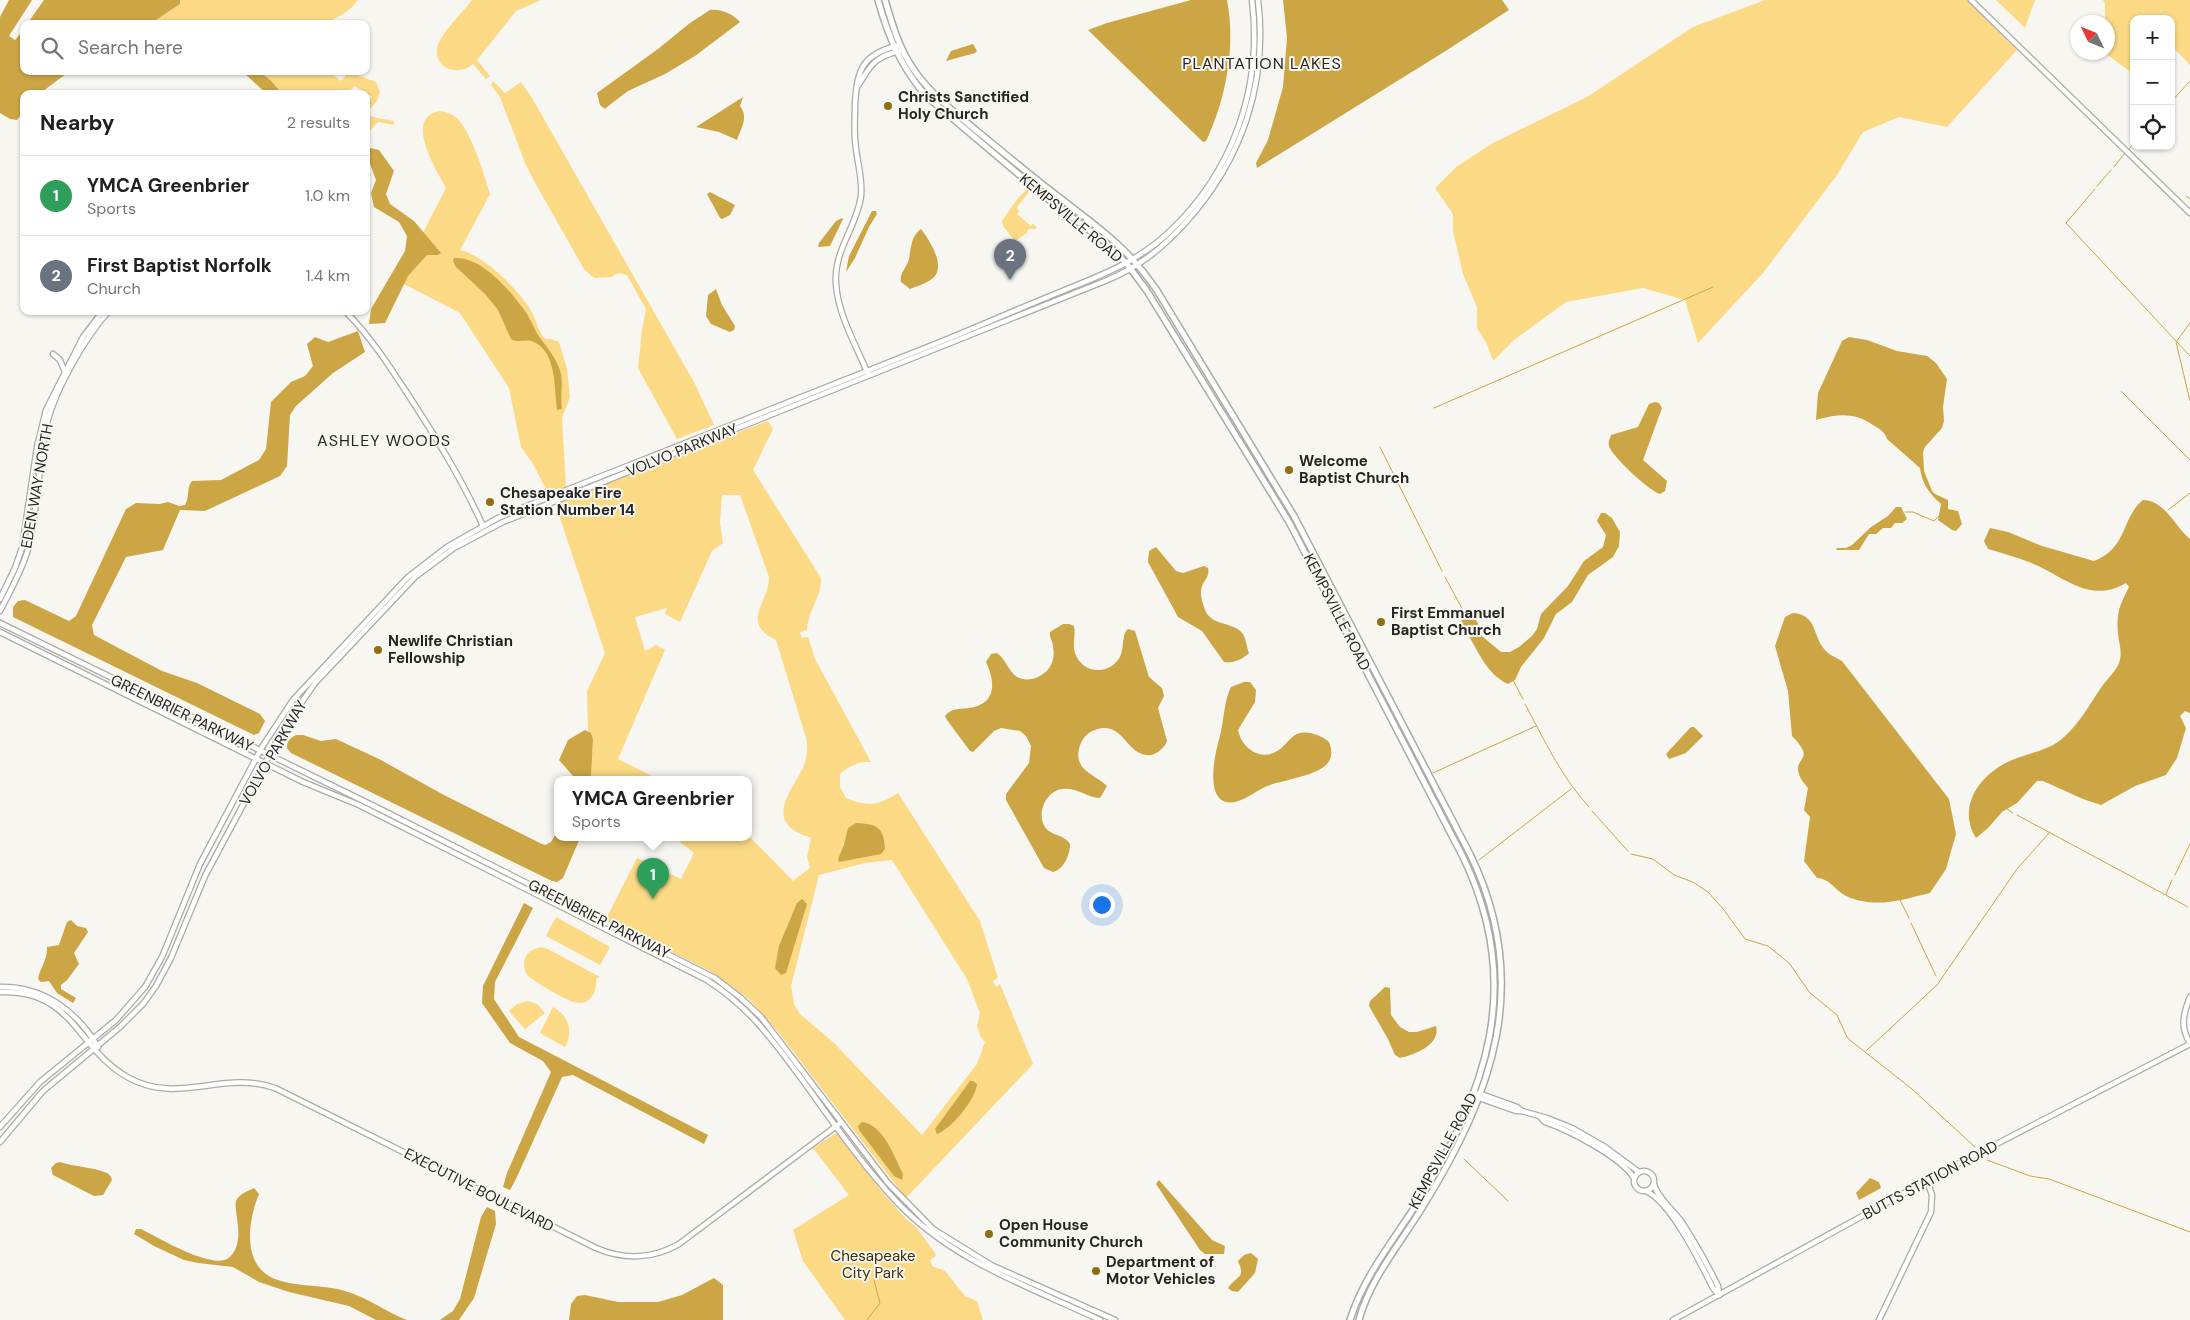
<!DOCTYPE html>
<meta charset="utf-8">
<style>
:root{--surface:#fff;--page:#f6f6f6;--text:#202124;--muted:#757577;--line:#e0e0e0;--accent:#0f766e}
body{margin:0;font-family:"DM Sans",sans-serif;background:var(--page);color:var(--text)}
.controls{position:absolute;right:15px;top:15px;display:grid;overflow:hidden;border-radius:10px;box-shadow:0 1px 4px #0004}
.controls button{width:45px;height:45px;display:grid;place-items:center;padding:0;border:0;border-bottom:1px solid var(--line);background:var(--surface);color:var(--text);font:25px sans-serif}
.compass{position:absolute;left:2070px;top:15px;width:45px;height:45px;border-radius:50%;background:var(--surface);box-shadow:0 1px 4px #0004;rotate:313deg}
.you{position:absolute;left:1101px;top:904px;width:18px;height:18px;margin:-12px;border:4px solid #fff;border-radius:50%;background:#1a73e8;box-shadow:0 0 0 8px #1a73e833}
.badge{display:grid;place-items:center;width:32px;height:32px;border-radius:50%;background:var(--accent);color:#fff;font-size:16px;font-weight:700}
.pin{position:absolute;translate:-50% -41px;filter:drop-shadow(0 1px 2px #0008)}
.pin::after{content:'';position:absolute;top:26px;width:18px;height:15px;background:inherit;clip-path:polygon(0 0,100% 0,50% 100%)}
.popup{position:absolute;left:554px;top:776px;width:198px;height:65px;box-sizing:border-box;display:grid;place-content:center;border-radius:10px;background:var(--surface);filter:drop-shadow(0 1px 4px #0005);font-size:16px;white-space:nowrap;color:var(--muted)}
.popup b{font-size:19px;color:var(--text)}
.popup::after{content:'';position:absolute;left:50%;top:100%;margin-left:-10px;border:10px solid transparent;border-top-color:var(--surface)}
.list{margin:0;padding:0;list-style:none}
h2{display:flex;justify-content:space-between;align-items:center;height:65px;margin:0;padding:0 20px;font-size:21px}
h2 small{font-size:16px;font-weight:400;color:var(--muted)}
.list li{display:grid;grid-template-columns:32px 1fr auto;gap:15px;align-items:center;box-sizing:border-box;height:80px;padding:0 20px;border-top:1px solid var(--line)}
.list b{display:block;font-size:19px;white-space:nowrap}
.list p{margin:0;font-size:16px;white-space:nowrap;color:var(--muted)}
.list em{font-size:16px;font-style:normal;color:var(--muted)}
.icon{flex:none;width:28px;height:28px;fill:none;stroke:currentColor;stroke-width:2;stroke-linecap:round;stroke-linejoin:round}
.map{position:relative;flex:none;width:2190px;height:1320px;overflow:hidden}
.search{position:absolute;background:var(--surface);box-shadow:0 1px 4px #0004;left:20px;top:20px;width:350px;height:55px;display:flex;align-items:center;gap:12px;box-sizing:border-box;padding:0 18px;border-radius:10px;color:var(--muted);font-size:19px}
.panel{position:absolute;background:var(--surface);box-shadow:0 1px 4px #0004;left:20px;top:90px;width:350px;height:225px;border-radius:10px}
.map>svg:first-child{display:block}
.green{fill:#fbd985;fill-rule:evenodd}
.water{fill:#cca645}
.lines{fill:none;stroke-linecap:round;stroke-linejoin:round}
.stream{stroke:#cca645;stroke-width:1}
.secondary-casing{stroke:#acaaa6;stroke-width:7}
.primary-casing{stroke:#acaaa6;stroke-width:8}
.secondary{stroke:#fff;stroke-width:4.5}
.primary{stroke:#fff;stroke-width:5}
.poi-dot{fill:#8d6e11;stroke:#f8f6f1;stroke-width:2}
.labels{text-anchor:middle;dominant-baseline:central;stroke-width:4;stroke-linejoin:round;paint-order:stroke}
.poi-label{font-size:15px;font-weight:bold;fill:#262524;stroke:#f8f6f1;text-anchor:start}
.street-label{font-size:15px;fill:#262524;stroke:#f8f6f1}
.park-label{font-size:15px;fill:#3d2e03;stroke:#f8f6f1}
.neighbourhood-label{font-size:16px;letter-spacing:1px;fill:#262524;stroke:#f8f6f1}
</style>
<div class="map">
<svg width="2190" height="1320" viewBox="0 0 2190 1320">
<rect width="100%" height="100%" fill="#f8f6f1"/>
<g class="green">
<path d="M180 0H358C350 12 336 18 323 24H150L180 4Z"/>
<path d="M472 0H541L516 11 477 60 490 76 486 79 473 64C458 78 431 67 438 45 443 31 463 12 472 0Z"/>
<path d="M1765 0H1967L2017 50 1947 127 1899 117 1863 132 1837 175 1763 273 1698 343 1685 300 1643 288 1566 302 1514 340 1493 361 1487 344 1477 328V307L1463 274 1453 231V214L1435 188 1456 167 1493 143 1587 97 1693 27Z"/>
<path d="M1996 0H2035L2025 28Z"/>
<path d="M2103 0H2190V65L2171 45V19H2134V72L2132 73 2105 53 2108 52V22H2105V4Z"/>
<path d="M258 71H328L341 81 349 72 376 82 380 92 377 101 367 112 372 117 394 121V125L378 122 366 135V103L372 97 355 86 345 94H282L275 85Z"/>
<path d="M493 81 505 93 521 82 532 98 695 384 714 425 677 439 638 368 642 330 646 309 627 275 618 273 611 277 594 278 584 269 534 181 525 163 500 97 491 85Z"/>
<path d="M440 111C447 112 454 115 458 119 472 135 484 173 490 194L460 250C483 255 517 288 530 309 537 320 536 328 545 339H551L559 342 567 369 570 397 562 418 566 487 548 493 533 464 521 447 509 388 460 313 398 281 446 188C436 170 403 117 440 111Z"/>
<path d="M1027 189 1029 192 1017 207 1019 212 1017 214 1031 226 1033 224 1037 227 1035 229H1028L1027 233 1015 241 1003 226 1002 221 1018 198Z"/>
<path d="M768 421 773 429 753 470 821 578C822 596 808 611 807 630L800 632 802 638 808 637 815 659 871 762C859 761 849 766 840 774V787L846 798C867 807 878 806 898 793L980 921 998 978 993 981 996 987 1000 984 1033 1064 906 1198 778 1032 749 999 708 970 606 919 637 858 681 879 694 853 675 838H748V835L793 881 810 868 807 857 811 838C804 835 793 832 788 825 774 809 796 783 803 768 807 759 807 751 807 741L776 640C739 623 770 601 769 577L740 495H722L720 523 723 543 712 551 680 622 665 614 667 608 635 617 645 651 656 645 665 650 618 759 660 780H591L593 739 588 731 587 691 605 653 555 503ZM892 860 967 979 980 1013 977 1026 980 1036 985 1042 977 1064 922 1135 834 1043 800 1014 794 1004 791 986 819 875 865 863Z"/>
<path d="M556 917 610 947 600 965 546 936Z"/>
<path d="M541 947 548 949 600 977 596 979C598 992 589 1007 574 1002 562 998 536 983 527 975 520 961 526 950 541 947Z"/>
<path d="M528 1001 537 1004 545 1013 525 1029 509 1011 517 1004Z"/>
<path d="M553 1007C568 1015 574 1031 565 1047L540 1033Z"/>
<path d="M838 1132 879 1188 905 1218 916 1227 935 1253 936 1256 930 1260 932 1266 945 1271 965 1296 977 1301 983 1320H845L803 1261 793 1230 849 1195 813 1148Z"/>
</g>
<g class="water">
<path d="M9 0H32L9 36 15 40 24 29V71H70L39 94H24V111L17 120 10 119 0 113V17Z"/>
<path d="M44 0H180V4L150 24H27Z"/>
<path d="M1191 0H1227C1236 46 1226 99 1206 141L1203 142 1088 30 1107 23Z"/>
<path d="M1283 0H1502L1509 10 1444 52 1257 168 1256 163 1268 140 1283 87 1287 38Z"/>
<path d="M710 10C721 9 733 14 740 22L695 56 665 74 628 91 607 107 605 109 600 105 597 93 658 49 690 23Z"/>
<path d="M973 44 977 51 975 53 946 61 951 51Z"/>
<path d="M236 71C262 71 266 73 282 94H267L245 74Z"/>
<path d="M743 97 740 106C749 118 741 128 737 140L719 132 696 127Z"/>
<path d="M366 147 379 150 394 171 386 194 390 204 414 221 441 253 438 255H427L408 276 385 323 369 324 371 309 405 251 407 236 399 222 374 207 371 193 376 180 369 161 366 160Z"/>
<path d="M710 192 735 205 730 215 722 219 720 218 707 194Z"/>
<path d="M872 211H876L877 214 869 227 855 258 846 272 849 256Z"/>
<path d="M842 218 843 219 830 246 818 247 819 243 836 221Z"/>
<path d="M921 229C928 238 945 263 935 276 930 282 918 286 910 289L901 282C899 274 907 267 909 259 911 248 911 236 921 229Z"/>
<path d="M454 258C483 256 512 293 527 314 531 321 534 328 538 335 547 348 557 358 561 374 563 384 560 397 562 409L557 410C554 389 557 353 534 342 526 338 519 344 511 339L498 310 485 294 456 267 453 261Z"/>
<path d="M716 289 722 305 735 326 734 330 730 332 711 324 706 316 708 295Z"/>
<path d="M358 331 365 352 333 373 296 406 290 415 287 466 280 476 205 511 180 510 163 550 126 557 92 625 94 635 162 671 197 683 260 714 265 721 259 733 254 735 13 617V607L18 601 25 600 69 621 76 616 126 509 136 503 160 504 168 502 179 506 185 505C190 497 186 488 192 481L221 480 259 460 266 449 271 402 291 382 305 376 313 366 307 344 315 337 328 342Z"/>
<path d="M1849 337 1867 340 1897 351 1927 356 1936 363 1947 379 1943 407 1944 421 1942 428 1925 447 1923 452 1924 471 1932 491 1935 494 1948 500V509L1958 511 1962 524 1956 531 1952 530 1938 520 1941 504C1929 493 1922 484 1920 468L1887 439C1885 432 1880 429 1873 425 1854 412 1838 414 1816 420L1818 393 1842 341Z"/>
<path d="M1655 402 1659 403 1662 408 1643 460 1667 481 1665 491 1660 494C1651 492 1612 457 1609 446 1608 442 1610 438 1611 435L1638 427 1649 404Z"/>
<path d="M2143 500C2166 501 2174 526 2190 539V713L2185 711 2180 716 2186 728 2177 758 2166 775 2135 786 2101 805 2083 799 2043 781H2037L2017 803 2002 812 1988 828 1976 838C1956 806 1981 773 2012 760 2028 753 2051 750 2064 737 2081 722 2090 703 2103 685 2108 678 2118 669 2120 660 2122 651 2119 642 2118 634 2116 612 2120 605 2129 587L2126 583C2089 605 2063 575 2029 562 2016 557 2002 553 1988 549L1984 541 1990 528 2008 532 2042 546 2094 561C2128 548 2121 518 2143 500Z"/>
<path d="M1896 507H1901L1907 519 1902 523H1895L1891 528H1883L1876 534H1869L1859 550H1836L1837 548H1846L1852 545 1871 527 1888 516Z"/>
<path d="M1601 513H1605L1612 518 1620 532 1619 546 1613 557 1588 575 1572 602 1556 614 1544 638 1521 667 1515 680 1508 684C1485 674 1475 644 1462 624L1461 615 1470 612 1478 623 1477 632 1501 652H1510L1519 647 1532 636 1537 629 1541 614 1568 586 1584 561 1603 547 1606 535 1597 521Z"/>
<path d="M1156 547 1176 571 1183 573 1204 566 1208 568C1210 576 1205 579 1202 586 1199 594 1203 605 1206 612 1213 626 1235 622 1243 634 1246 639 1247 648 1249 653 1244 659 1231 664 1224 662L1202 631 1178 617 1148 562 1149 551Z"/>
<path d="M1793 613C1818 615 1812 636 1825 650 1829 655 1837 658 1842 661L1949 799 1956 834 1946 869 1930 893C1901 900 1875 909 1846 896 1835 890 1829 878 1817 878L1804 861 1810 817 1804 810 1808 788C1805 784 1800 779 1799 774 1793 757 1817 761 1792 736L1788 691 1775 646 1785 617Z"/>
<path d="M1063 624H1069L1074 626C1076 635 1072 644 1075 653 1082 674 1109 676 1120 657 1124 648 1122 638 1126 631L1128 629 1135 631 1149 677 1162 688 1164 696 1158 708 1167 741C1165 748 1154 757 1146 755 1125 752 1122 720 1095 730 1086 733 1081 740 1079 749 1074 771 1096 775 1107 786L1100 798C1087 798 1077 787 1063 789 1046 790 1036 814 1045 827 1051 836 1064 834 1070 844 1070 855 1064 869 1053 872L1044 868 1006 800V794L1029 763 1031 746 1026 736 1020 731 1001 728 994 731 973 752 970 751 947 720 945 716C953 706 964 710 974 707 998 701 994 679 986 662L991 654 997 653C1006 659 1008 671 1017 677 1022 680 1030 680 1036 678 1049 673 1056 661 1053 647 1053 641 1049 638 1050 632Z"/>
<path d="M1244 682H1250L1256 690 1255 702 1238 730C1242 749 1261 762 1279 750 1286 745 1291 735 1300 733 1310 731 1322 736 1329 742 1332 750 1333 757 1327 764 1318 775 1284 780 1270 785 1258 789 1248 799 1235 802 1202 808 1215 752 1220 736 1224 721 1224 700 1231 687Z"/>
<path d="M1691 727H1694L1703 736 1686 753 1669 759 1666 754Z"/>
<path d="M585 730 591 733 593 739 591 778V780H575L574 777 559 760 568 740Z"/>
<path d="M296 735H303L321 741 336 739 379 759 444 795 542 844 545 845 551 842 558 830V838H580L563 878 557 882 552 881 291 753 287 748C287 741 290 738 296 735Z"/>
<path d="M856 823C877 824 884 827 885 849L881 854 839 862 838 859 844 845 848 828Z"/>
<path d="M802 899 807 904 786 973 781 975 775 968 779 946 797 903Z"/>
<path d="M524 903 533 908 495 982 494 999 519 1037 708 1135 704 1144 573 1075 562 1077 516 1179 510 1190 503 1187 507 1173 551 1072 543 1061 510 1043 482 1003 483 986Z"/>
<path d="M71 920 77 926 86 928 88 932 74 953 79 964 67 980 61 985V989L76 998 73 1003 57 993 49 981 41 982 38 979C41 965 47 962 47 947L59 945 67 922Z"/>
<path d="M1385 987 1390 988 1391 1015 1400 1027 1409 1032H1417L1436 1026C1441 1045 1414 1055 1400 1058L1395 1055 1388 1039 1369 1006 1370 1001Z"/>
<path d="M970 1081H973L977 1084C976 1099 951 1129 937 1134L935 1129Z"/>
<path d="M862 1122C883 1124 895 1158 903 1174L902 1180 894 1176 859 1130 858 1126Z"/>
<path d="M60 1162C76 1167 91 1167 104 1172 109 1173 111 1176 112 1180L103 1195 94 1196 53 1175 51 1168 56 1163Z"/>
<path d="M1870 1178 1879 1182 1881 1188 1859 1200 1856 1193Z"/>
<path d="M1159 1180 1212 1240 1225 1246 1224 1254H1205L1200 1250 1156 1184Z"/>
<path d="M254 1188 259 1194C247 1223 241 1271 281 1281 302 1287 325 1285 345 1291 367 1297 386 1312 407 1320H376L349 1306 289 1292 259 1282 233 1267 198 1263 184 1260 154 1246 134 1234 136 1229H141C159 1238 209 1268 227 1259 234 1255 237 1247 238 1239 240 1228 234 1207 236 1201 239 1194 248 1191 254 1188Z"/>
<path d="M487 1207 495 1211 496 1224 474 1298 459 1320H440L453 1311 460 1299 481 1217Z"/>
<path d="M1251 1253 1258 1259 1255 1273 1238 1292 1232 1291 1228 1288C1237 1275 1246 1279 1238 1261L1244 1255Z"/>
<path d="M714 1278 723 1285V1320H569L571 1304 577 1296 585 1295 618 1302H658L682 1295Z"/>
</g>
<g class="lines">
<g class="stream">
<path d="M2171 102 2190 81"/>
<path d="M2129 149 2134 143"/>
<path d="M2114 167 2125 153"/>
<path d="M2097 186 2111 170"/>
<path d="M2095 189 2066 223 2190 356"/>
<path d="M2186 196 2190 199"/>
<path d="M2190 323 2176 342 2190 401"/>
<path d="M2121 391 2190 460"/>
<path d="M1434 408 1713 287"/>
<path d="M1380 447 1442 571"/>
<path d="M2168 510 2190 493"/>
<path d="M1905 512H1913L1934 521 1939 516"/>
<path d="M1445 577 1465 614"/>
<path d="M1477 629 1483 638"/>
<path d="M1513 680 1523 699"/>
<path d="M1525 704C1545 741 1560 775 1589 807"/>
<path d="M1433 773 1536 726"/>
<path d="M2007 809 2013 813"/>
<path d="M1592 811 1628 851"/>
<path d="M2017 815 2188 907"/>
<path d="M1631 854 1653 859 1674 875 1693 882 1708 892 1724 910 1745 939 1768 946 1789 963 1810 993 1837 1015 1847 1037 1851 1041 1912 1089 1975 1147"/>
<path d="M1479 860 1571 789"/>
<path d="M2175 875 2190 844"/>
<path d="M2166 894 2172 880"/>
<path d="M1900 900 1909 918"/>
<path d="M1911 923 1936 976"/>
<path d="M1866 1051 1937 985 2017 869 2050 832"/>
<path d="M1464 1159 1508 1201"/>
<path d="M1987 1160 2030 1176 2049 1179 2190 1232"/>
<path d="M867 1320 880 1303 874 1280 878 1270"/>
</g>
<g class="secondary-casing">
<g id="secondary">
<path d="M1971 0 2190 213"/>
<path d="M857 87C871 66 872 58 899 51"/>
<path d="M345 311C370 336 388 364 407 393 435 436 462 479 483 526"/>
<path d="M53 354 60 360 64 370"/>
<path d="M868 374C856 345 838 315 836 284 833 251 857 227 861 196 863 177 856 159 855 139 854 128 855 116 855 105 857 69 862 54 900 45"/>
<path d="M0 599 15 568 22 548 37 447 46 410 83 337 103 311"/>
<path d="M0 611C10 591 22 571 28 549 38 509 38 468 46 428 53 393 85 337 109 311"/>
<path d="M0 623 382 810 715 978 741 998 761 1017 888 1183 933 1229 991 1265 1115 1320"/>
<path d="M0 632 303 782 359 805 707 980C749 1007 772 1039 801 1078 830 1118 862 1165 896 1201 952 1261 1028 1286 1100 1320"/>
<path d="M0 987C43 986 77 1011 98 1047"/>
<path d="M0 992C74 989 77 1050 129 1078 179 1105 222 1070 275 1088L596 1248C624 1260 653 1259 679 1244L839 1124"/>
<path d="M2190 997C2183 1014 2180 1027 2190 1043"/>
<path d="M1474 1093 1481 1094 1517 1107 1522 1111 1547 1118 1572 1128 1605 1147 1639 1172"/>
<path d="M1476 1096 1479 1098 1516 1111H1522"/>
<path d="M1541 1118 1545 1122C1570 1131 1620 1156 1634 1178"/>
<path d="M0 1127 40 1082 116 1020 145 987 162 957 200 864 262 747 293 700 408 577 447 547 498 518C565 490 633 464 701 437 782 405 863 372 945 340 982 325 1018 309 1055 294 1096 277 1135 264 1168 233 1233 173 1263 87 1252 0"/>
<path d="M0 1142 43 1091 120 1027 143 1004 156 986 171 958 205 876 284 728 315 683 415 577 454 548 503 522 1105 281C1139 267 1163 248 1187 221 1242 159 1268 83 1258 0"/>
<circle cx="1644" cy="1181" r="10"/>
<path d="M1654 1184C1657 1197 1673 1210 1681 1221 1695 1242 1707 1264 1718 1286L1719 1295"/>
<path d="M1646 1191C1671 1202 1701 1264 1713 1288L1719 1295"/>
<path d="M1673 1320 1948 1169 2190 1044"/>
<path d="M1879 1320 1931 1212 1932 1195 1927 1181"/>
</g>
</g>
<g class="primary-casing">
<g id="primary">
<path d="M878 0C888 36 901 67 926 96L1048 199 1106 243 1127 264 1147 291 1289 522 1463 857C1525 985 1487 1092 1416 1205 1392 1242 1363 1278 1350 1320"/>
<path d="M885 0C892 23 898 46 912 67 929 93 953 111 977 131 1004 153 1031 176 1060 198 1099 228 1127 247 1156 289L1294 516 1470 854C1533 983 1493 1094 1422 1208 1400 1244 1370 1279 1359 1320"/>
</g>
</g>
<use href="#secondary" class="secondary"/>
<use href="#primary" class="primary"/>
</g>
<g class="poi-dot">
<circle cx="888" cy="106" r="5"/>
<circle cx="1289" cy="470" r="5"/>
<circle cx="490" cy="502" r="5"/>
<circle cx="1381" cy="622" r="5"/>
<circle cx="378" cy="650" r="5"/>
<circle cx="989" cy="1234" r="5"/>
<circle cx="1096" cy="1271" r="5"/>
</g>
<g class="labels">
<g class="poi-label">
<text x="898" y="97">Christs Sanctified<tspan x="898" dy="17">Holy Church</tspan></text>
<text x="1299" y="461">Welcome<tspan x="1299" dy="17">Baptist Church</tspan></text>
<text x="500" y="493">Chesapeake Fire<tspan x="500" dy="17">Station Number 14</tspan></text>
<text x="1391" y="613">First Emmanuel<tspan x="1391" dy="17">Baptist Church</tspan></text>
<text x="388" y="641">Newlife Christian<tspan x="388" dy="17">Fellowship</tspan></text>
<text x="999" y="1225">Open House<tspan x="999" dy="17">Community Church</tspan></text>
<text x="1106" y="1262">Department of<tspan x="1106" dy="17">Motor Vehicles</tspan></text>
</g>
<g class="street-label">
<text transform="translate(1071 218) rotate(40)">KEMPSVILLE ROAD</text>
<text transform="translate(682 450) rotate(-22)">VOLVO PARKWAY</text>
<text transform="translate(37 486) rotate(-80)">EDEN WAY NORTH</text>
<text transform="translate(1337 612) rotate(63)">KEMPSVILLE ROAD</text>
<text transform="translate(182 713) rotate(26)">GREENBRIER PARKWAY</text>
<text transform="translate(273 753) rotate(-60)">VOLVO PARKWAY</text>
<text transform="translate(599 919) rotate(27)">GREENBRIER PARKWAY</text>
<text transform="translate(1443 1151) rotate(-62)">KEMPSVILLE ROAD</text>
<text transform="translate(1930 1180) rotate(-28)">BUTTS STATION ROAD</text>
<text transform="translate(479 1190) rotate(27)">EXECUTIVE BOULEVARD</text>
</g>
<g class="park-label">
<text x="873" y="1256">Chesapeake<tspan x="873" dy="17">City Park</tspan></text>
</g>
<g class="neighbourhood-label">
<text x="1262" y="63">PLANTATION LAKES</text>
<text x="384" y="440">ASHLEY WOODS</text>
</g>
</g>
</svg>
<div class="controls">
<button>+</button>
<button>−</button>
<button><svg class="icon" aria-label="locate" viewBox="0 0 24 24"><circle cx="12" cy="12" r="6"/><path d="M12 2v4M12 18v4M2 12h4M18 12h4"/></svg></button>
</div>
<svg class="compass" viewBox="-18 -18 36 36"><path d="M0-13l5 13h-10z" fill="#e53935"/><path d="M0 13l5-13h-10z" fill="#757577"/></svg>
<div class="you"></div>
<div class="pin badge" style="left:653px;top:899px;background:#2e9e5b">1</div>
<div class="popup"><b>YMCA Greenbrier</b>Sports</div>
<div class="pin badge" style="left:1010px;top:280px;background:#6b7280">2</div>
<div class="search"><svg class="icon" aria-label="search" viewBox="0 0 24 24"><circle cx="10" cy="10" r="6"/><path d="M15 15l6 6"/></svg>Search here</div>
<section class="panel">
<h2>Nearby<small>2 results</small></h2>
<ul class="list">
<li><span class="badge" style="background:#2e9e5b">1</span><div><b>YMCA Greenbrier</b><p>Sports</p></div><em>1.0 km</em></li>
<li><span class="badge" style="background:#6b7280">2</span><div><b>First Baptist Norfolk</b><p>Church</p></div><em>1.4 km</em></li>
</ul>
</section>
</div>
